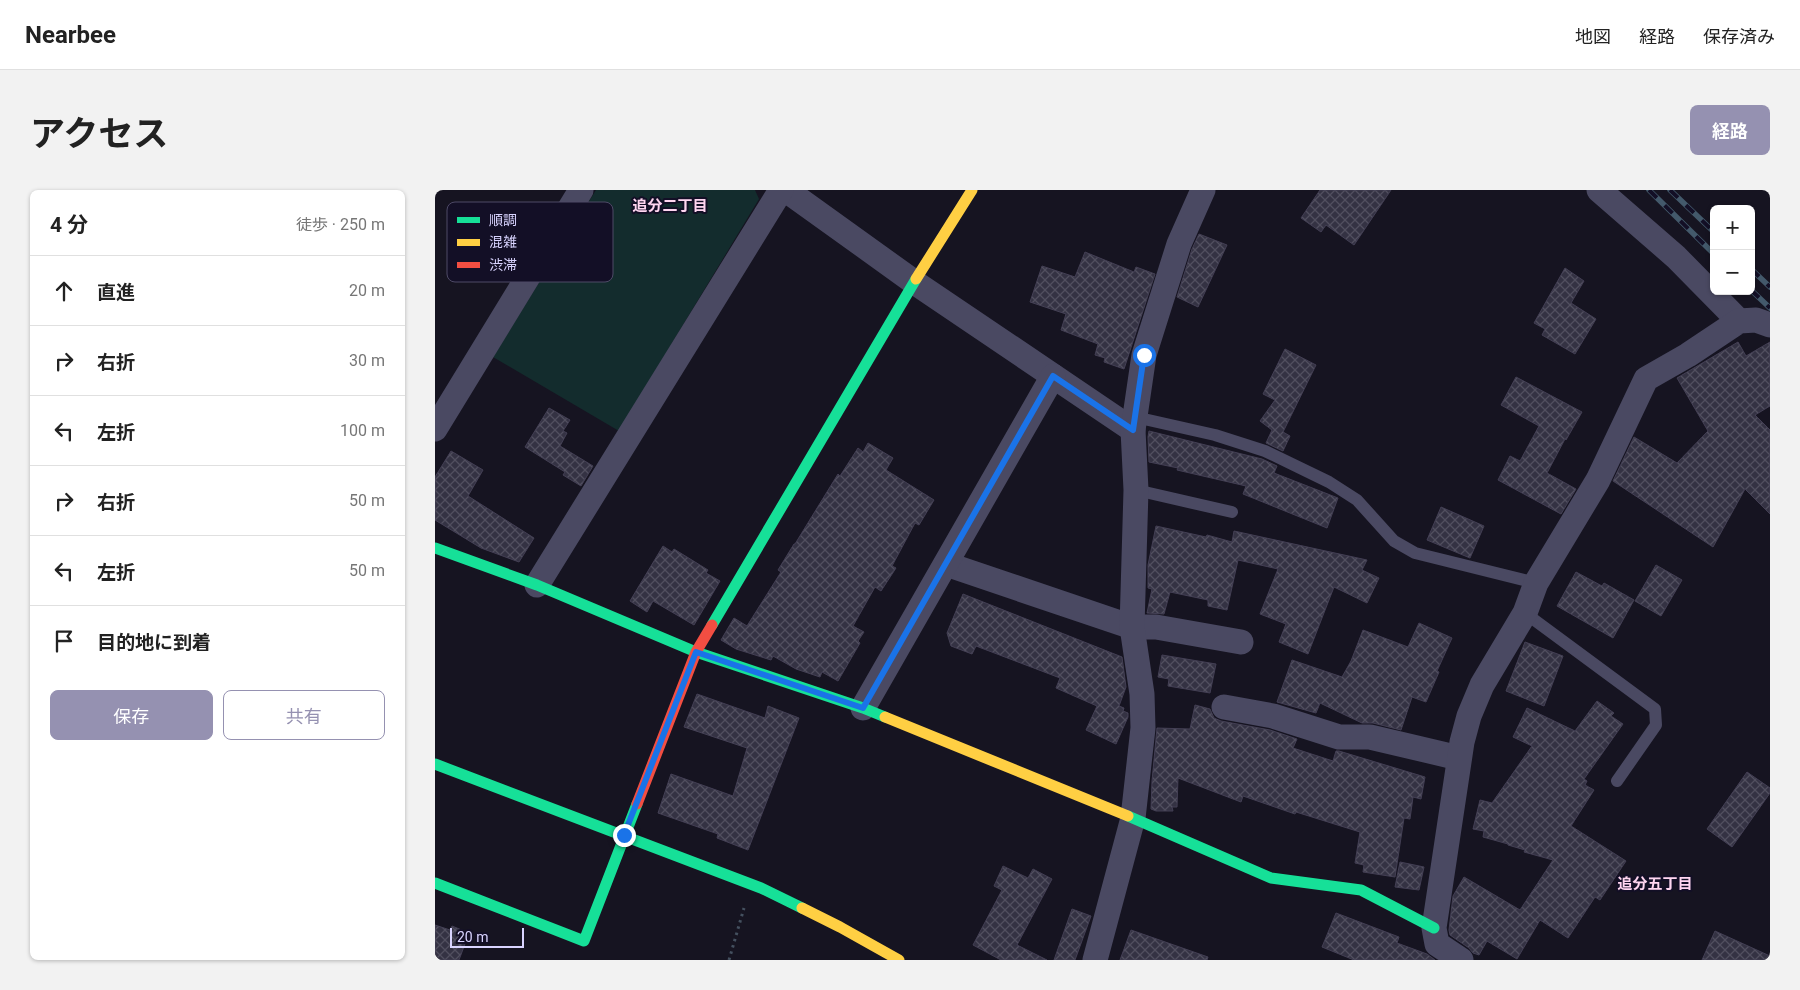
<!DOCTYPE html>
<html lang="ja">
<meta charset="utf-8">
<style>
:root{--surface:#fff;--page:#f2f2f2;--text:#222;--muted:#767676;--line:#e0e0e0;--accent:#9591b1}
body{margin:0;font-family:Roboto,"Noto Sans JP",sans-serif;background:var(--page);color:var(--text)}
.controls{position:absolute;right:15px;top:15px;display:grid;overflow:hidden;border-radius:8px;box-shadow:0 1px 4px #0004}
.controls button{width:45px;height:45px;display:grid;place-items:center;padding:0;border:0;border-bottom:1px solid var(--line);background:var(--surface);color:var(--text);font:25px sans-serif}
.scale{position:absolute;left:15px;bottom:12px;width:74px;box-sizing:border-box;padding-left:5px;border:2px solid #d9d4ff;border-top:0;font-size:14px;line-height:18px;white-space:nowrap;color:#d9d4ff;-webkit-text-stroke:4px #130f26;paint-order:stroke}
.stop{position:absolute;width:15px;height:15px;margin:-11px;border:4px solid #1a73e8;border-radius:50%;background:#fff}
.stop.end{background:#1a73e8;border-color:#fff;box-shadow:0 1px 5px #0008}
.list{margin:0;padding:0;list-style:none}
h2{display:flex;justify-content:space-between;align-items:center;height:65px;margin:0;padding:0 20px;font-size:21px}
h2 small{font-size:16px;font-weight:400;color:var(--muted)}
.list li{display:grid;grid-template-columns:32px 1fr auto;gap:15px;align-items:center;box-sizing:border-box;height:70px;padding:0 20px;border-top:1px solid var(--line)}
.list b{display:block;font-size:19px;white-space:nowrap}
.list em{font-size:16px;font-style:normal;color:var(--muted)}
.actions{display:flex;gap:10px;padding:15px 20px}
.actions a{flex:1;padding:11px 0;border:1px solid var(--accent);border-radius:8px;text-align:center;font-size:18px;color:var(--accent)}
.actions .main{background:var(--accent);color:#fff}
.icon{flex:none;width:28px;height:28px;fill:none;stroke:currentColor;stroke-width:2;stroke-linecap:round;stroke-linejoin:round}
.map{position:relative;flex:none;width:1335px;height:770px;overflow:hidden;border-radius:8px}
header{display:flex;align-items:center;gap:30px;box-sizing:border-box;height:70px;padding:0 25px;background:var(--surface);border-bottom:1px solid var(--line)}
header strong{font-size:24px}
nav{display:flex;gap:28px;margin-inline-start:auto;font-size:18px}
.intro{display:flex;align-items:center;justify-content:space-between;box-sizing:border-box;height:120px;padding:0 30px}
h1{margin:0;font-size:35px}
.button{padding:12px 22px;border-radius:8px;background:var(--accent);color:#fff;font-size:18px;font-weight:700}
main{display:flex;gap:30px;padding:0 30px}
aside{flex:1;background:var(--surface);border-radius:8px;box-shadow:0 1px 4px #0004}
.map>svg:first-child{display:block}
.park{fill:#132c2d}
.building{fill:url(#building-cross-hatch);stroke:#433f54}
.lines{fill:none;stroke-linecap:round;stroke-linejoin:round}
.path{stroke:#44505f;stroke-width:3;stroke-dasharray:2.5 4;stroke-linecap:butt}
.lane{stroke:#4a4962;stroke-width:12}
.street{stroke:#4a4962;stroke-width:25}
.fast{stroke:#16e098;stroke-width:11}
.slow{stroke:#ffcf43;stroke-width:11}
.jam{stroke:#f24e42;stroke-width:11}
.rail-casing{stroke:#43596b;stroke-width:5.5}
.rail{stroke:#130f26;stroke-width:4;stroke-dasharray:11;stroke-linecap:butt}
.route{stroke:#1a73e8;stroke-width:6}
.labels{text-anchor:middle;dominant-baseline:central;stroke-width:4;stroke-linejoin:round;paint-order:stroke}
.neighbourhood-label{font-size:15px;font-weight:bold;fill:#ffd6f0;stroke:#130f26}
.key{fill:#130f26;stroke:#4e4a67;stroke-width:1}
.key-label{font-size:14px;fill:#d9d4ff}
</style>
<header>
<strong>Nearbee</strong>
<nav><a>地図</a><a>経路</a><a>保存済み</a></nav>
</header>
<div class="intro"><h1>アクセス</h1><a class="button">経路</a></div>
<main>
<aside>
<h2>4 分<small>徒歩 · 250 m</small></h2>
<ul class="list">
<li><svg class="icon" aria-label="ahead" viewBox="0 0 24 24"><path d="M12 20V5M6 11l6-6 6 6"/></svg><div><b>直進</b></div><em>20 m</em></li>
<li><svg class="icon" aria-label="right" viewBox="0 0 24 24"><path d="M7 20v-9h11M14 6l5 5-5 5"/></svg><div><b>右折</b></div><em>30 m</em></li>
<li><svg class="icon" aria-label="left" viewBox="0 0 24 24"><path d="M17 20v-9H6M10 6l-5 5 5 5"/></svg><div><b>左折</b></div><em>100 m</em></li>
<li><svg class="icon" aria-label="right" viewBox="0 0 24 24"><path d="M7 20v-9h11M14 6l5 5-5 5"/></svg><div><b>右折</b></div><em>50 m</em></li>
<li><svg class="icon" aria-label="left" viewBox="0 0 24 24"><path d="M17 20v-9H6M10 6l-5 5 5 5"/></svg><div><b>左折</b></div><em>50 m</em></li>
<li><svg class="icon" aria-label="arrive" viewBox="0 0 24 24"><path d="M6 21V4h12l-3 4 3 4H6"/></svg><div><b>目的地に到着</b></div></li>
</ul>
<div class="actions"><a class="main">保存</a><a>共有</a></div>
</aside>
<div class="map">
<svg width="1335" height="770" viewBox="0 0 1335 770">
<defs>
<pattern id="building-cross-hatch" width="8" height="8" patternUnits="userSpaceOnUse" patternTransform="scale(1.25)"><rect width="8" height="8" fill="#343243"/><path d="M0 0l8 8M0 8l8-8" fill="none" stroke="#514f5f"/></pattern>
</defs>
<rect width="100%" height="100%" fill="#161421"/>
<path class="park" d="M161 0H320L324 9 184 241 58 167Z"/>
<g class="building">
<path d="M885 0H956L919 55 891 35 886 42 866 28Z"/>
<path d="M764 44 792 55 763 117 742 107 757 59Z"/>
<path d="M650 62 699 82 701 77 720 84 689 179 669 172 670 168 660 165 663 154 626 140 631 124 595 112 607 76 640 87Z"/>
<path d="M1130 78 1149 91 1136 113 1161 129 1140 164 1107 145 1110 139 1099 133Z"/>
<path d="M1303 152 1311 166 1335 152V216L1320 225 1335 240V324L1310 299 1278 357 1178 291 1199 247 1242 273 1273 241 1242 188Z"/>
<path d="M850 159 881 175 848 242 855 246 848 261 831 253 837 240 825 231 840 210 828 204Z"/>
<path d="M1081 187 1147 222 1131 250 1130 249 1112 283 1141 299 1126 324 1063 290 1075 266 1085 271 1104 236 1066 215Z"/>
<path d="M114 218 135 230 128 241 132 243 125 256 158 276 146 296 128 285 130 282 90 257Z"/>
<path d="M714 241 827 269 842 276 839 283 903 308 892 338 808 304 811 296 742 280 743 278 714 272 713 247Z"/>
<path d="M433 253 458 268 451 280 499 310 484 335 480 333 457 376 461 378 446 401 440 397 418 436 429 442 423 451 425 453 403 491 387 482 385 487 361 479 338 466 336 470 301 459 286 450 299 428 312 436 346 382 343 380 359 354H360L403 284 405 286 423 258 428 262Z"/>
<path d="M16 261 48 280 33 306 99 348 84 372 46 358 0 330V287Z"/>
<path d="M1006 317 1049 336 1035 368 992 350Z"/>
<path d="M721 336 771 347 772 345 797 352 799 341 932 370 927 380 944 388 932 413 899 397 873 464 844 452 851 434 825 424 843 379 803 370 792 420 773 416V410L735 402 729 424 712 423 717 399 713 398V375Z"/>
<path d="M228 356 237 362 239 359 273 380 271 383 285 391 259 435 218 411 212 422 195 411Z"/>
<path d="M1221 375 1247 390 1226 426 1200 411Z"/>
<path d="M1141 382 1167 396 1169 393 1199 410 1178 448 1122 416Z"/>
<path d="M528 404 687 467 691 497 684 516 689 518 688 521 693 523V527L681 554 651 540 662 516 621 498 625 488 541 456 537 464 516 456 512 443Z"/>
<path d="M984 433 1017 448 1002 481 1004 482 991 512 977 507 966 540 938 533H927L885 513 881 523 842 512 857 470 907 487 916 471 928 440 973 457Z"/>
<path d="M1090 452 1128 466 1109 516 1071 501Z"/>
<path d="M727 465 781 474 775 503 733 496 734 489 723 487Z"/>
<path d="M262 504 330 528 333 516 364 528 313 660 282 648 283 644 223 623 236 584 298 606 312 558 249 537Z"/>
<path d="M1162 511 1179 523 1176 526 1188 534 1149 589 1152 591 1150 595 1159 600 1136 636 1191 671 1165 710 1160 707 1133 748 1105 730 1082 769 1052 751 1044 765 1038 763 1034 758 1015 745 1014 740 1018 706 1029 687 1085 720 1118 670 1089 662 1090 660 1073 655V654L1048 647 1049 641 1038 639 1045 610 1057 613 1097 556 1078 547 1092 518 1140 541Z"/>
<path d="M760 515 775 519 779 528 786 531 835 540 862 549 858 558 898 571 901 561H904L990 587 986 609 978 607 975 629 969 628 960 687 928 682 929 675 920 673 925 642 861 622 860 624 808 606 806 612 743 588 742 617H737L738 621H721L716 619 717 591 722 538 755 539Z"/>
<path d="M1312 582 1335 598V603L1297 657 1272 639Z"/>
<path d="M965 672 989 677 984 700 960 697Z"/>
<path d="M568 676 593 688 598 679 617 689 582 755 612 770H566L538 755 567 700 559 696Z"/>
<path d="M637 719 656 726 640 770H619Z"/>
<path d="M901 723 964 747 962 753 992 764 1000 770H919L887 757Z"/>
<path d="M0 735 15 740 17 736 34 743 24 770H0Z"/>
<path d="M696 740 773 767 772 770H685Z"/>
<path d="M1280 741 1335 766V770H1267Z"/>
</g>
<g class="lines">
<path class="path" d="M294 770 309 718"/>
<g class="lane">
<path d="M700 227 780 245 830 261 894 292 922 310 959 351 980 363 1101 393"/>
<path d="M701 300 797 322"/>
<path d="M1090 423 1220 519 1221 535 1182 591"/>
</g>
<g class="street">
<path d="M351 0 479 92 698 240"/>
<path d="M1164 0 1241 67 1304 131"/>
<path d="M0 239 146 0"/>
<path d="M511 374 697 437H721L806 452"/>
<path d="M102 395 346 0"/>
<path d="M789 517 838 526 904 547H935L1024 568"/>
<path d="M428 518 618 186"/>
<path d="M660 770 698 628 708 538 707 504 697 437 701 300 698 240 709 165 744 54 768 0"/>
<path d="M1026 770 1002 754 999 738 1027 552 1034 526 1047 495 1090 423 1101 393 1163 290 1211 189 1253 165 1304 131 1321 130 1335 135"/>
</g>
<g class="fast">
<path d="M0 358 102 395 261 462 428 518 450 527"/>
<path d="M277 435 481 89"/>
<path d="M0 574 326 698 367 718"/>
<path d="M693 626 836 688 926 700 999 738"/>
<path d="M0 693 149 751 202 614"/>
</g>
<g class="slow">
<path d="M481 89 537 0"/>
<path d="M450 527 693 626"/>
<path d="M367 718 405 737 464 770"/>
</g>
<path class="jam" d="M202 614 261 462 277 435"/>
<g class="rail-casing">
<g id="rail">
<path d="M1214 0 1279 64"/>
<path d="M1235 0 1279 42"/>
<path d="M1316 79 1335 97"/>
<path d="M1316 100 1335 118"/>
</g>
</g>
<use href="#rail" class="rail"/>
</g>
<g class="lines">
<path class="route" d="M189 645 261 462 428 518 618 186 698 240 709 165"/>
</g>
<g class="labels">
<g class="neighbourhood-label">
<text x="235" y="16">追分二丁目</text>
<text x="1220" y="694">追分五丁目</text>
</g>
</g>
<rect x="12" y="12" width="166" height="80" rx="8" class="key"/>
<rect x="22" y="27" width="23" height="6" fill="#16e098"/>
<rect x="22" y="49" width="23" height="7" fill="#ffcf43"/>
<rect x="22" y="72" width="23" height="6" fill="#f24e42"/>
<g class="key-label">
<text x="54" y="35">順調</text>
<text x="54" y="57">混雑</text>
<text x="54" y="80">渋滞</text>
</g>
</svg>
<div class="controls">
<button>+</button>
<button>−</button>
</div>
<div class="scale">20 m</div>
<div class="stop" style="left:709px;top:165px"></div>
<div class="stop end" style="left:189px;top:645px"></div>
</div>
</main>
